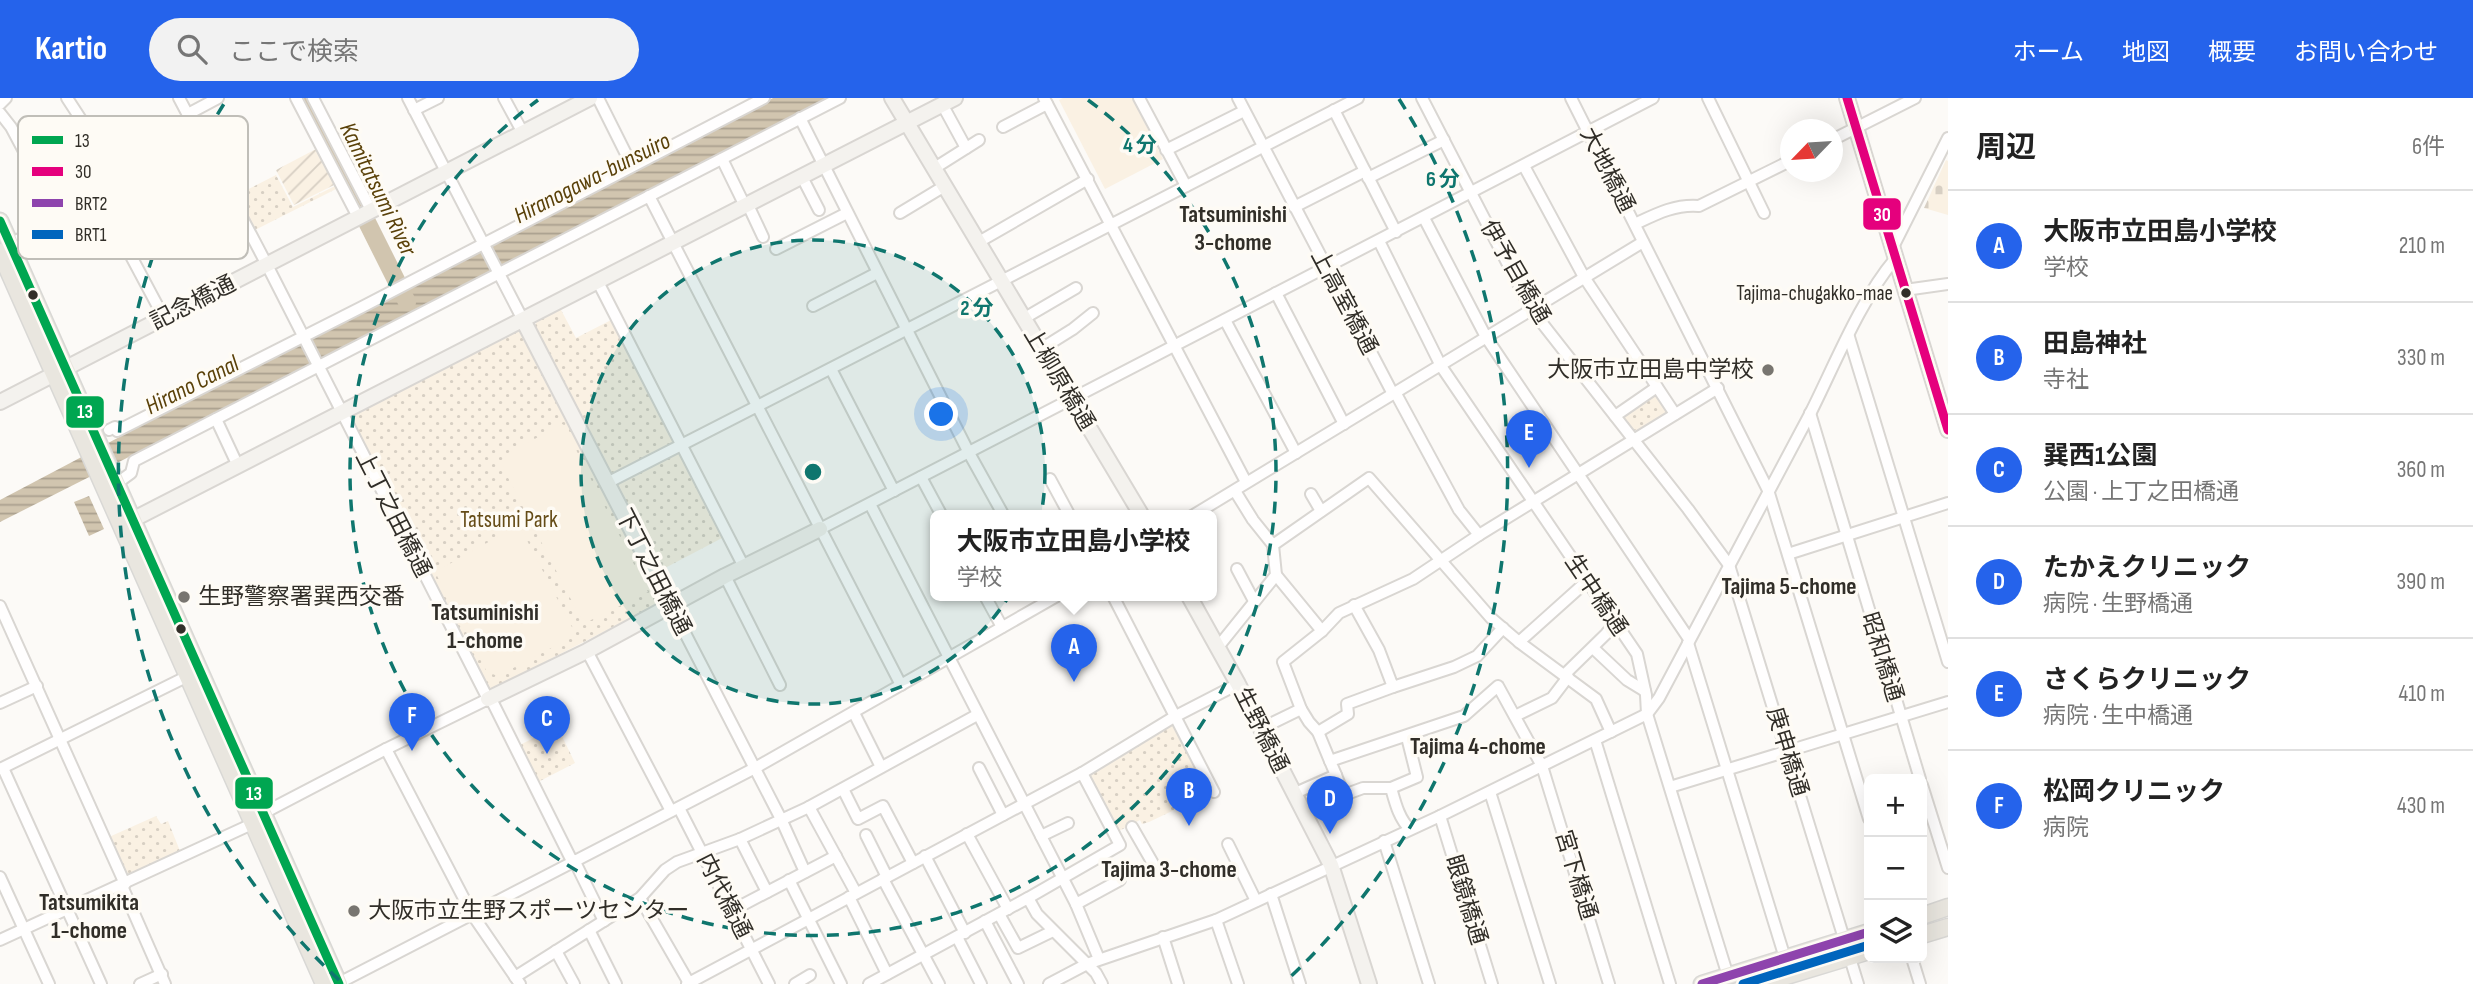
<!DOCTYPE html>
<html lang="ja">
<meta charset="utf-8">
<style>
:root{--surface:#fff;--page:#f2f2f2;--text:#222;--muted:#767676;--line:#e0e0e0;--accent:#2563eb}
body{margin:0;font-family:"Sofia Sans Condensed","Noto Sans JP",sans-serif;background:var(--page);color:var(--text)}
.controls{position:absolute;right:21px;bottom:21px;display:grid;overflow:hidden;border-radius:10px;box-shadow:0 7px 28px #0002}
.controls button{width:63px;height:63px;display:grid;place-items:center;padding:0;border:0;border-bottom:2px solid var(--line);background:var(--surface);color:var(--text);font:35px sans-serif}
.compass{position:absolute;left:1780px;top:21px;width:63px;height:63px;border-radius:50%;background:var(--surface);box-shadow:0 7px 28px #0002;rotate:245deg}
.you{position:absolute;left:942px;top:317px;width:24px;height:24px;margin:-18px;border:5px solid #fff;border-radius:50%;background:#1a73e8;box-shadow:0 0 0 10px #1a73e833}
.badge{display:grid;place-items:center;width:46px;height:46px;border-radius:50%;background:var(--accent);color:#fff;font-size:23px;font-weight:700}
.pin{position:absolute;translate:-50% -58px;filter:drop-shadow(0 2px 4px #0008)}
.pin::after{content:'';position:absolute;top:37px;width:24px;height:21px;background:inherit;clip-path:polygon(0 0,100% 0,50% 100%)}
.popup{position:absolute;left:930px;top:412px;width:287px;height:91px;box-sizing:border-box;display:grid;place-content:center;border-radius:10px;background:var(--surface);filter:drop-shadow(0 2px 5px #0005);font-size:23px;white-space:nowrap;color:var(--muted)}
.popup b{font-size:26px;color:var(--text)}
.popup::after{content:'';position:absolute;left:50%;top:100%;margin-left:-14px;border:14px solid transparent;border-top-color:var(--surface)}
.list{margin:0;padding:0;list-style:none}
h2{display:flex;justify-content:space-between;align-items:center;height:91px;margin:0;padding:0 28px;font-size:30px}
h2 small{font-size:23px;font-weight:400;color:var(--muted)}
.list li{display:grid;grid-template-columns:46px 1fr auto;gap:21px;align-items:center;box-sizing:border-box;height:112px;padding:0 28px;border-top:2px solid var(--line)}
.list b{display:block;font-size:26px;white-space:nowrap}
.list p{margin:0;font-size:23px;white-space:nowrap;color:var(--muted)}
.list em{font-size:23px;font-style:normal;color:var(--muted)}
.icon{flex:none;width:38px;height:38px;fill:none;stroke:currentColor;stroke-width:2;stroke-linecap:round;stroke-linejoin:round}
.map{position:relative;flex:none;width:1948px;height:886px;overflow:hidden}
header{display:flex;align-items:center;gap:42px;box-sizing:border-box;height:98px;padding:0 35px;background:var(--accent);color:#fff}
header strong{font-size:33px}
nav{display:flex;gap:38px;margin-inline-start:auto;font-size:24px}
.search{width:490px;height:63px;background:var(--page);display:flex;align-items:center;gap:18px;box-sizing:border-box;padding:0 24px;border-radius:38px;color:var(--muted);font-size:26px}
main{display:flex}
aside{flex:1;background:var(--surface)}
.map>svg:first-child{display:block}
.cemetery{fill:url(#cemetery-stones)}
.park{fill:url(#park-dots)}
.garden{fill:url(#garden-furrows)}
.pitch{fill:#faf1e3}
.water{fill:url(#water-rules)}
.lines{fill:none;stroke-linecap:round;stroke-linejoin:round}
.river{stroke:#d1c5af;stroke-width:18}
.street-casing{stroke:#d9d6d2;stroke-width:14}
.secondary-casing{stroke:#d9d6d2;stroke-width:18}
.primary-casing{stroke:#d9d8d5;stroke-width:19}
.street{stroke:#fffefe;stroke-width:10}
.secondary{stroke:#f4f2ee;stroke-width:14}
.primary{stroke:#e9e6df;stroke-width:16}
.bus-1-casing{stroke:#fefbf5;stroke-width:14}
.bus-2-casing{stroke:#fefbf5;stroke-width:14}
.bus-3-casing{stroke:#fefbf5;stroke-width:14}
.bus-4-casing{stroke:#fefbf5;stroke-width:14}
.bus-1{stroke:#00a651;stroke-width:9}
.bus-2{stroke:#e5007d;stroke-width:9}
.bus-3{stroke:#8e44ad;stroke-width:9}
.bus-4{stroke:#0065bd;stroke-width:9}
.ring{fill:none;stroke:#0f766e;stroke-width:3.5;stroke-dasharray:12 9}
.bus-dot{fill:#312e28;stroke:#fefbf5;stroke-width:2.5}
.poi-dot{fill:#787570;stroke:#fefbf5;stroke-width:2.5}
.labels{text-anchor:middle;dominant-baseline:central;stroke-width:7;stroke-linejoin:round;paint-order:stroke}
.bus-label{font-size:21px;fill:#312e28;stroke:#fefbf5;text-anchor:end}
.street-label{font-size:23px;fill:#312e28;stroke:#fefbf5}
.poi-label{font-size:23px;fill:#312e28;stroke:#fefbf5;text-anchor:start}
.park-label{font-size:23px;fill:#654c17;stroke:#fefbf5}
.water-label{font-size:24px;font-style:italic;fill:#5a4109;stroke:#fefbf5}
.neighbourhood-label{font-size:24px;font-weight:bold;fill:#312e28;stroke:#fefbf5}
.key{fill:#fefbf5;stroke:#c0beb8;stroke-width:2}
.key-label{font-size:19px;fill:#312e28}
.centre{fill:#0f766e;stroke:#fefbf5;stroke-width:3.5}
.ring-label{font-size:21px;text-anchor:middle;font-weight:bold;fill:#0f766e;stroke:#fefbf5;stroke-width:7;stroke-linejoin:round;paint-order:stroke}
.line-badge{stroke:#fefbf5;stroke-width:2.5}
.badge-label{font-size:19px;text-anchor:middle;font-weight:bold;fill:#fff}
</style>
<header>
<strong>Kartio</strong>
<div class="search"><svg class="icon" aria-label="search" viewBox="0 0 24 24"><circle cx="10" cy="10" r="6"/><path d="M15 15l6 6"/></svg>ここで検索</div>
<nav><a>ホーム</a><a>地図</a><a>概要</a><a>お問い合わせ</a></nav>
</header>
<main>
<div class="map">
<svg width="1948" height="886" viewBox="0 0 1948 886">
<defs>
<pattern id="cemetery-stones" width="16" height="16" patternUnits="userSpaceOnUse" patternTransform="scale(1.75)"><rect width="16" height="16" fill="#faf1e3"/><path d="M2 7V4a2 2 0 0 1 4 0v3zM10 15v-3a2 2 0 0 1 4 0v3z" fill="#d7cfc3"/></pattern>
<pattern id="park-dots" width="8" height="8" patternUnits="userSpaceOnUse" patternTransform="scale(1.75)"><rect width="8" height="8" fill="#faf1e3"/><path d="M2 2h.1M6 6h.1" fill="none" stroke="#d7cfc3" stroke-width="1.8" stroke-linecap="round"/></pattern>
<pattern id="garden-furrows" width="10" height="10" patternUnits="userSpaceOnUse" patternTransform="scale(1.75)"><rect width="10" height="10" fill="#faf1e3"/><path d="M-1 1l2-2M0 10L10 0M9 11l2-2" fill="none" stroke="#d7cfc3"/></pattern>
<pattern id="water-rules" width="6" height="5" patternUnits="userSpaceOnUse" patternTransform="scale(1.75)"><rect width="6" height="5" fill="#d1c5af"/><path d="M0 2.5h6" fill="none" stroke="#aaa08e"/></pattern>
</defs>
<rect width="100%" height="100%" fill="#fcfaf7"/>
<path class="cemetery" d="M1946 62 1948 63V117L1924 110Z"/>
<g class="park">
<path d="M276 77 293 109 335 88 336 91 253 133 235 98Z"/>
<path d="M560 210 576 240 615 220 679 345 614 377 610 376 534 230 537 222Z"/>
<path d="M518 231 660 505 488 593 348 318Z"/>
<path d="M1657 294 1668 311 1667 318 1640 334 1632 331 1621 317Z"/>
<path d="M679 353 724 439 665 470 675 491 671 494 615 387Z"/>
<path d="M1173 625 1210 695 1149 724 1142 726 1140 722 1117 734 1087 675Z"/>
<path d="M557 628 575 665 538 684 520 647Z"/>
<path d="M156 718 161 726 168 723 180 753 130 777 125 776 109 739Z"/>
</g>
<path class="garden" d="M316 51 334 87 294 107 276 72Z"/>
<g class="pitch">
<path d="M1063 0H1132L1163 61 1105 91 1059 2Z"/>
<path d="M563 326 648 494 587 524 579 517 503 370 506 356Z"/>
<path d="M519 427 576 537 498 578 487 574 435 474Z"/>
</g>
<g class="water">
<path d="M773 0H831L339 253 0 424V402L328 229Z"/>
<path d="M89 398 104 431 89 438 74 404Z"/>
</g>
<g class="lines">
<path class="river" d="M305 0 407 204"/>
<g class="street-casing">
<g id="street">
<path d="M67 0 93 40 126 85"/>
<path d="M296 0 358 119"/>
<path d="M313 0 371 112"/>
<path d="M408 0 523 222"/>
<path d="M504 0 523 35"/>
<path d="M598 0 632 68"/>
<path d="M1044 0 1246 384"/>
<path d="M1139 0 1186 88"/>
<path d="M1238 0 1393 296"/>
<path d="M1422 0 1531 211 1688 411 1729 467 1858 886"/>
<path d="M1571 0 1768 392 1869 721"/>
<path d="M1708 0 1764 115"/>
<path d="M0 6 6 0"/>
<path d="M942 6 966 50"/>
<path d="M414 12 438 0"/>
<path d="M1334 12 1396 134"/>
<path d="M0 15 11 29 59 119"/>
<path d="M188 16 218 0"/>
<path d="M800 20 969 355 1004 418"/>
<path d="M1003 29 1047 6"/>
<path d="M1832 42 1915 0"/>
<path d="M1166 52 1244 13"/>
<path d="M26 56 53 42 71 68 99 48"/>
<path d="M722 61 745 108"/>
<path d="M1524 68 1584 179 1675 316"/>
<path d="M933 71 979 42"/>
<path d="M802 79 819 112"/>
<path d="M1368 80 1444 42"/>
<path d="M99 98 164 220"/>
<path d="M649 98 901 587"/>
<path d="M748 107 763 139"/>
<path d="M1294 109 1365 73"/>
<path d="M900 115 943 89"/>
<path d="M1424 120 1486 239 1689 541"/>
<path d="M1635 126C1656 116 1675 106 1699 108L1790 63"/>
<path d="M1379 143 1441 268 1637 556 1646 597 1647 616 1728 878"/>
<path d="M977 145 1088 81"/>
<path d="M10 146 203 46"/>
<path d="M776 151 847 115"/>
<path d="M1892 151 1948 40"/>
<path d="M598 184 744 469"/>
<path d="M1905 192 1948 186"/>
<path d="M1276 195 1344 326"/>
<path d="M813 208 877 175"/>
<path d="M1023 221 1076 190"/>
<path d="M1225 222 1296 355"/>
<path d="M1849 239 1948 564"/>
<path d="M1041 251 1073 231 1093 215"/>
<path d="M831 271 894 393"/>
<path d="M1395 294 1459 412 1479 437"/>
<path d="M1810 315 1920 681"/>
<path d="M1615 318 1657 289"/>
<path d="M216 321 238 368"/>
<path d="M109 332 115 329 117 333 362 209 764 0"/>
<path d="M921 379 942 418"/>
<path d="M1050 381 1070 418"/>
<path d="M607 385 1358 0"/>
<path d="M116 386 131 375 134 363 840 0"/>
<path d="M1235 393 1253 422 1273 447"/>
<path d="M1311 396 1321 413"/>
<path d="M870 406 1076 806 1099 861"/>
<path d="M1192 418 1643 144"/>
<path d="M820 431 1653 0"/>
<path d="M1788 456 1948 405"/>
<path d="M1237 471 1254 503"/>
<path d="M1276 477 1322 533"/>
<path d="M725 478 780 587"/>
<path d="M985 498 1002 529"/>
<path d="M1113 498 1214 694"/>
<path d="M1354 507 1379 552 1393 589 1454 569 1477 558 1503 530"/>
<path d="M0 508 125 786"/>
<path d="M671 508 781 721 805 774"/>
<path d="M1519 544 1586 484"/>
<path d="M1688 545 1785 860"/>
<path d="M1218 549 1276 477 1273 447 1369 380 1491 520 1519 544 1596 601 1611 634"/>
<path d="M1593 550 1627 582 1645 593"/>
<path d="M587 553 671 713"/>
<path d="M1564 577 1606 536 1615 525"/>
<path d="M491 601 572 763"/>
<path d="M0 605 37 588"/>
<path d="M854 615 881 669"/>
<path d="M1515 618 1552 600 1568 579"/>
<path d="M1260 631 1301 611"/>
<path d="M1318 634 1348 616 1347 606 1393 589"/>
<path d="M1595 642 1670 886"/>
<path d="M386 651 472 816 520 886"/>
<path d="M1330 663 1318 634 1309 624 1301 611 1283 564 1322 533 1339 515 1413 481 1479 437 1718 290"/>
<path d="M3 670 101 886"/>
<path d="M979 670 1003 717"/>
<path d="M0 671 188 578"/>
<path d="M1336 677 1344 697 1363 690H1391L1417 679 1407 639"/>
<path d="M1922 687 1948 770"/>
<path d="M1670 689 1948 604"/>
<path d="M1391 690C1395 704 1399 721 1410 731"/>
<path d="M843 691 858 721 883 708 913 765"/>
<path d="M1490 694 1550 886"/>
<path d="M1293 696 1336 677 1330 663 1464 618 1498 588 1542 668 1609 886"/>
<path d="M809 709 856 795"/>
<path d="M679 710 769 886"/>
<path d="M1440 718 1492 886"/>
<path d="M1132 729 1155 769"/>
<path d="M967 736 1008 811"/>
<path d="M866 737 887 779"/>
<path d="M1041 738 1068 725"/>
<path d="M740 741 767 794"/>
<path d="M1384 743 1429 886"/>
<path d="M1228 746 1256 803"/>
<path d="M925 758 965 835"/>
<path d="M574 762 604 823"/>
<path d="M0 779 49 886"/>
<path d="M883 781 939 886"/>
<path d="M789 782 841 886"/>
<path d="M122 788 165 886"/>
<path d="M1271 796 1300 886"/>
<path d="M849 799 887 876"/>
<path d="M640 800 689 885"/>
<path d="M1028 800 1037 816 1096 875 1102 886"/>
<path d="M1076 806 1120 782"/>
<path d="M731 813 836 758"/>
<path d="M999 816 1018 850 1053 833"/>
<path d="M1216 822 1238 886"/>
<path d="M985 823 1018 886"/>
<path d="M589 832 616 886"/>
<path d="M957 839 981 886"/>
<path d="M1163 839 1178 886"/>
<path d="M0 842 252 726 262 716 273 710 386 651 488 601 267 167 179 0"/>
<path d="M556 853 574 886"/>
<path d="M1912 860 1920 886"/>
<path d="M515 879 640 800 665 772 677 764 740 741 809 709 977 617"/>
<path d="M140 886 162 876"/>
<path d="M337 886 755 670 1057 498"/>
<path d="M687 886 1082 675 1174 619 1238 586"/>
<path d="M795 886 810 877"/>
<path d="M869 886 1028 800 1120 747 1082 675"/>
<path d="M1049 886 1087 866 1216 822 1440 718 1647 616 1659 600C1709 504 1761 410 1811 314 1835 266 1861 201 1895 161"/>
</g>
</g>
<g class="secondary-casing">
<g id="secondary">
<path d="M892 0 1142 418"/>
<path d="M1847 0 1948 332"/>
<path d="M523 222 671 508"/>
<path d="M0 304 590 0"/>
<path d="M132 422 955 0"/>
<path d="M1189 498 1238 586 1331 767 1369 886"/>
<path d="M488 601 587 553 725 478 820 431"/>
</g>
</g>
<g class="primary-casing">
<g id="primary">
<path d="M0 123 339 886"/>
<path d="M0 154 324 886"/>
<path d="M1922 818 1948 809"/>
<path d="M1922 837 1948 829"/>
<path d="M1702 886 1869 834"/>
<path d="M1760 886 1869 853"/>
</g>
</g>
<use href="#street" class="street"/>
<use href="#secondary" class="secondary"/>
<use href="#primary" class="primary"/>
<g class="bus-1-casing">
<path id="bus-1" d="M0 123 339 886"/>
</g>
<g class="bus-2-casing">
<path id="bus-2" d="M1847 0 1948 332"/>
</g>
<g class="bus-3-casing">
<path id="bus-3" d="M1702 886 1869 834"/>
</g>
<g class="bus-4-casing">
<path id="bus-4" d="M1743 886 1869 847"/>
</g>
<use href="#bus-1" class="bus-1"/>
<use href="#bus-2" class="bus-2"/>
<use href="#bus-3" class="bus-3"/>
<use href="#bus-4" class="bus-4"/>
</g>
<circle cx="813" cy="374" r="232" fill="#0f766e" fill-opacity=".12"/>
<g class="ring">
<circle cx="813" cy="374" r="232"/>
<path d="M1088 2A463 463 0 1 1 538 2"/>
<path d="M339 882A695 695 0 0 1 227 1M1399 1A695 695 0 0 1 1287 882"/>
</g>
<g class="bus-dot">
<circle cx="1906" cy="195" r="6"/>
<circle cx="33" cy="197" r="6"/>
<circle cx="181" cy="531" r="6"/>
</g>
<g class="poi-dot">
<circle cx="1768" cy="272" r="7"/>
<circle cx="184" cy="499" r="7"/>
<circle cx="354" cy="813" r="7"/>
</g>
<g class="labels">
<g class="bus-label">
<text x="1893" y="195">Tajima-chugakko-mae</text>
</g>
<g class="street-label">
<text transform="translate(1607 72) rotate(63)">大地橋通</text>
<text transform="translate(1515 174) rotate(60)">伊予目橋通</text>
<text transform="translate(1344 204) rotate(62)">上高室橋通</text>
<text transform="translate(193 205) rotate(-27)">記念橋通</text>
<text transform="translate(1059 281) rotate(59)">上柳原橋通</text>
<text transform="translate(393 416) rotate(63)">上丁之田橋通</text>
<text transform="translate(653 474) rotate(63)">下丁之田橋通</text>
<text transform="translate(1596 497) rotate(56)">生中橋通</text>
<text transform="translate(1882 559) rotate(73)">昭和橋通</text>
<text transform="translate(1261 632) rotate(63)">生野橋通</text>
<text transform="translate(1787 654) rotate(73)">庚申橋通</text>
<text transform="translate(1576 777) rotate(73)">宮下橋通</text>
<text transform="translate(724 798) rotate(63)">内代橋通</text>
<text transform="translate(1466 802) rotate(73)">眼鏡橋通</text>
</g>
<g class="poi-label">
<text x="1754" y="272" text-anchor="end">大阪市立田島中学校</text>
<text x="198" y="499">生野警察署巽西交番</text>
<text x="368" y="813">大阪市立生野スポーツセンター</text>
</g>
<g class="park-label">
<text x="509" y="422">Tatsumi Park</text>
</g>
<g class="water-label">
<text transform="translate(592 80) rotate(-27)">Hiranogawa-bunsuiro</text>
<text transform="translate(378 91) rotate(64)">Kamitatsumi River</text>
<text transform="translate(192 287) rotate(-27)">Hirano Canal</text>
</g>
<g class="neighbourhood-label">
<text x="1233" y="116">Tatsuminishi<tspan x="1233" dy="28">3-chome</tspan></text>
<text x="1789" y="488">Tajima 5-chome</text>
<text x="485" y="514">Tatsuminishi<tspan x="485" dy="28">1-chome</tspan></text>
<text x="1478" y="648">Tajima 4-chome</text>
<text x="1169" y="771">Tajima 3-chome</text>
<text x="89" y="804">Tatsumikita<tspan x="89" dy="28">1-chome</tspan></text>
</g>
</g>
<rect x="18" y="18" width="230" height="143" rx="10" class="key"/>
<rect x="32" y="38" width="31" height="8" fill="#00a651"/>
<rect x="32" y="69" width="31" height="9" fill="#e5007d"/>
<rect x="32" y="101" width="31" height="8" fill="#8e44ad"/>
<rect x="32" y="132" width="31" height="9" fill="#0065bd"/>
<g class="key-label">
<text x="75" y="49">13</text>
<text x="75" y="80">30</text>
<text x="75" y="112">BRT2</text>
<text x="75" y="143">BRT1</text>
</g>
<circle cx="813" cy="374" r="10" class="centre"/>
<g class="ring-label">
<text x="1140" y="54">4 分</text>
<text x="1443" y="88">6 分</text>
<text x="977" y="217">2 分</text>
</g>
<g class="line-badge">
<rect x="1862" y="99" width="40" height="34" rx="7" fill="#e5007d"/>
<rect x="65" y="297" width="40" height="34" rx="7" fill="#00a651"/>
<rect x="234" y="678" width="40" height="34" rx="7" fill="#00a651"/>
</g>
<g class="badge-label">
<text x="1882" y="123">30</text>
<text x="85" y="320">13</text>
<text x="254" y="702">13</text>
</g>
</svg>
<div class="controls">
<button>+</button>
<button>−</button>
<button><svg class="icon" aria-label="layers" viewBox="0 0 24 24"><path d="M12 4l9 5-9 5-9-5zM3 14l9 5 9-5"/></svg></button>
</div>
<svg class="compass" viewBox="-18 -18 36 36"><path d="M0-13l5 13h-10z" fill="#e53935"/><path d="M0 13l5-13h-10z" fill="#767676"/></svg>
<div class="you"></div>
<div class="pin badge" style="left:1074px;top:584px">A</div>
<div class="popup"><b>大阪市立田島小学校</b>学校</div>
<div class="pin badge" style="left:1189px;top:728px">B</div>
<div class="pin badge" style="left:547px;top:656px">C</div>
<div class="pin badge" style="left:1330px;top:736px">D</div>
<div class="pin badge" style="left:1529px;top:370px">E</div>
<div class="pin badge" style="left:412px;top:653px">F</div>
</div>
<aside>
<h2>周辺<small>6件</small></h2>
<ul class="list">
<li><span class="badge">A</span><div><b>大阪市立田島小学校</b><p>学校</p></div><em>210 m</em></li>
<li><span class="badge">B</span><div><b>田島神社</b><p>寺社</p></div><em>330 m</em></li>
<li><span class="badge">C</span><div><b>巽西1公園</b><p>公園 · 上丁之田橋通</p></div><em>360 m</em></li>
<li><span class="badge">D</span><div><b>たかえクリニック</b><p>病院 · 生野橋通</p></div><em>390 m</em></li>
<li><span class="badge">E</span><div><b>さくらクリニック</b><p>病院 · 生中橋通</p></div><em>410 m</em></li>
<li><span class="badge">F</span><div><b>松岡クリニック</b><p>病院</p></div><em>430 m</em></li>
</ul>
</aside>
</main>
